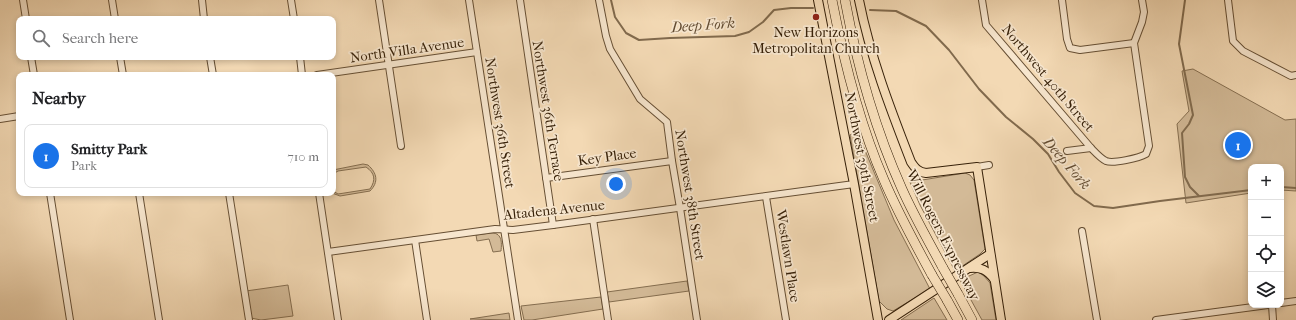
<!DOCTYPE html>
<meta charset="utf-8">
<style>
:root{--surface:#fff;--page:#f2f2f2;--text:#202124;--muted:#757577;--line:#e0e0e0;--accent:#1a73e8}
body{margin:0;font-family:"IM FELL French Canon",serif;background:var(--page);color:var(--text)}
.controls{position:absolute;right:12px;bottom:12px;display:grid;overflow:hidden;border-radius:8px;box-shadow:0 2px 6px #0003}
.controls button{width:36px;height:36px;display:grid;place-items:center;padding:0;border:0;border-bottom:1px solid var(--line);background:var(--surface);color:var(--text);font:20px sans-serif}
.you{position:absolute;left:616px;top:184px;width:14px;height:14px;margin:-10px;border:3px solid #fff;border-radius:50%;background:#1a73e8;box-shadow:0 0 0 6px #1a73e833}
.badge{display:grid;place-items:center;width:26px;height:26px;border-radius:50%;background:var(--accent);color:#fff;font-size:13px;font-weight:700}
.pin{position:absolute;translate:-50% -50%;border:2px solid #fff;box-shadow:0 1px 4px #0006}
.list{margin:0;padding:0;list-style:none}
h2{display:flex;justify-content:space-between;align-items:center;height:52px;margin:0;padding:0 16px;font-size:17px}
h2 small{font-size:13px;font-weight:400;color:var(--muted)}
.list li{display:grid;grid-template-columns:26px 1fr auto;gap:12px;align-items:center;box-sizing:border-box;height:64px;margin:0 8px 8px;padding:0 8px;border:1px solid var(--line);border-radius:8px}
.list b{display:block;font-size:15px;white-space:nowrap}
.list p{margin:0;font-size:13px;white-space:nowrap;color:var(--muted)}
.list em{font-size:13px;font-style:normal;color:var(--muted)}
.icon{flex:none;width:22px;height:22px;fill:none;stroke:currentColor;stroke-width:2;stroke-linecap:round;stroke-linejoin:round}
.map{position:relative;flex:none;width:1296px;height:320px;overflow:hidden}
.search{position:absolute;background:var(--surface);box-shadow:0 2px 6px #0003;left:16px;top:16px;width:320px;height:44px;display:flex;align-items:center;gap:10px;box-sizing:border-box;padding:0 14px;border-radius:8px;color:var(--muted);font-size:15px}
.panel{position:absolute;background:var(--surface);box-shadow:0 2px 6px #0003;left:16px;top:72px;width:320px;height:124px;border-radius:8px}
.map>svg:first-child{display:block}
.green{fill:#d3ba97;stroke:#856e50}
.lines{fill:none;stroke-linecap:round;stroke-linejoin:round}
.stream{stroke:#816a4d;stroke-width:2}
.minor-casing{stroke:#664f34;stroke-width:8}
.major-casing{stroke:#372109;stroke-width:10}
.highway-casing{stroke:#372109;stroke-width:10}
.minor{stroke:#f7e6ce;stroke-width:6}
.major{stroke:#f3d9b4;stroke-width:8}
.highway{stroke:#f3d9b4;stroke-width:9}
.highway-bridge-casing{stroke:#372109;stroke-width:10;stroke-linecap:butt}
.highway-bridge{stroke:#f3d9b4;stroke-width:9}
.poi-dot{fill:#8f2418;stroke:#f7e6ce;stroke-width:1.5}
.labels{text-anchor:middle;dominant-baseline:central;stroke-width:3.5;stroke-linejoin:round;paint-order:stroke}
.poi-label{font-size:14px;fill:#372109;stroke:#f7e6ce}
.street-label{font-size:14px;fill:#372109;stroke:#f7e6ce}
.water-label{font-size:15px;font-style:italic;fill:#624b31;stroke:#f7e6ce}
</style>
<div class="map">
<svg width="1296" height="320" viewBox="0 0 1296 320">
<rect width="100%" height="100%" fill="#f3d9b4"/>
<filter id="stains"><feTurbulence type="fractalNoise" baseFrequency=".005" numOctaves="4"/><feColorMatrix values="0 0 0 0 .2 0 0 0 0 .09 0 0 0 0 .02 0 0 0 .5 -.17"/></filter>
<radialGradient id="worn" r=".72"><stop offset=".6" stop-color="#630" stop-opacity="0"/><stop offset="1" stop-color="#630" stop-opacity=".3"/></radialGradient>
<g class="green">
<path d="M1193 69 1285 120 1296 119V191L1281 190V167H1251V193L1186 203 1177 124 1189 111 1182 71Z"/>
<path d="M857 131 894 220 930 289 893 311 887 309 879 301 850 135Z"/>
<path d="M363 164 368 165C377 173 379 182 370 191L340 196 332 193 333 191 338 194 370 189C376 180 375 173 366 167L338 171 333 174V170Z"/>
<path d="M965 173 970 175 974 180 985 249 980 254 955 271 920 205 910 182Z"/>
<path d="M490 233C502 232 502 242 501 251L493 252 489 239 477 241 476 235Z"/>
<path d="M978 272 984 276 990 283 996 320H982L960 280Z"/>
<path d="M687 281 689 291 609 302 607 292Z"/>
<path d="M288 285 293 316 261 320 251 318 246 291Z"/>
<path d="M601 297 603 309 532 320H524L521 306Z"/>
<path d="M934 298 947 320H901Z"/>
<path d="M509 313 510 320 470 319Z"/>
</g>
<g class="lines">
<g class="stream">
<path d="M611 0 615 17 626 33 639 40 670 38 735 36 749 32 763 22 774 10 791 8H813"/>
<path d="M1185 0 1179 44 1193 115 1189 124 1182 133 1185 177 1190 187 1199 196"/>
<path d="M870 10 896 11 926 26 949 50 979 89 1006 117 1033 139 1048 154 1059 172 1075 193 1094 206 1113 208 1160 201 1251 190"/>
<path d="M1281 187 1296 188"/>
</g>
<g class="minor-casing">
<g id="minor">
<path d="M23 0 26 19"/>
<path d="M112 0 115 19"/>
<path d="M202 0 204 19"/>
<path d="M291 0 294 19"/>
<path d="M379 0 401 146"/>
<path d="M469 0 518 320"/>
<path d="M520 0 553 225"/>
<path d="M599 0 606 36 610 49 640 99 667 122 672 161 680 208 697 320"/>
<path d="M982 0 986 25 1091 148C1095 152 1100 158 1106 161 1113 164 1139 158 1146 154L1149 146 1134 43 1142 22 1144 12 1142 0"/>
<path d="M1062 0 1067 39 1070 48 1080 50 1134 43"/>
<path d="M1228 0 1233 41 1243 51 1291 76 1296 75"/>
<path d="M31 57 34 75"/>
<path d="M120 57 123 75"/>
<path d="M210 57 213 75"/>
<path d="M300 57 302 75"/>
<path d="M317 75 477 52"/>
<path d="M0 119 19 116"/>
<path d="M1067 151 1091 148"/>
<path d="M977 167 989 165"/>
<path d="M546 178 672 161"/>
<path d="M50 193 70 320"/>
<path d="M139 193 159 320"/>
<path d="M229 193 249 320"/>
<path d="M319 193 338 320"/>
<path d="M766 197 786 320"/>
<path d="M593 219 608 320"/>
<path d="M1082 231 1097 320"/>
<path d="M415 240 427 320"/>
<path d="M328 252 495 229 513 230 553 225 854 184"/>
<path d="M1281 303 1296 301"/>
<path d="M1272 305 1273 320"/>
<path d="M1156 320 1268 305"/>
</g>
</g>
<g class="major-casing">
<g id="major">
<path d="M818 0 854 184 878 320"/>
<path d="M859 0C870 56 890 108 911 162 915 168 918 172 926 173L977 167 1001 320"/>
<path d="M970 268C981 267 987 270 994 279"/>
<path d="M889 320 990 254"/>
</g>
</g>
<g class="highway-casing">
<g id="highway">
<path d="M832 0C844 62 859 123 884 180 898 213 915 244 932 275"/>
<path d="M845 0C857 65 875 129 902 189 914 216 929 242 943 268"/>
<path d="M958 294 972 320"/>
<path d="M947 300 958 320"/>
</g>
</g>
<use href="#minor" class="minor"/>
<use href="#major" class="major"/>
<use href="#highway" class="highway"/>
<g class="highway-bridge-casing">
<g id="highway-bridge">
<path d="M943 268 958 294"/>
<path d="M932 275 947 300"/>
</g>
</g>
<use href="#highway-bridge" class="highway-bridge"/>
</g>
<circle class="poi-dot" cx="816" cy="17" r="4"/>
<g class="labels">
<g class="poi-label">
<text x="816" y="32">New Horizons<tspan x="816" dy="16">Metropolitan Church</tspan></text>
</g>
<g class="street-label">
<text transform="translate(407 50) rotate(-8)">North Villa Avenue</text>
<text transform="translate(1048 78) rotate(50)">Northwest 40th Street</text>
<text transform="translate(548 111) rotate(81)">Northwest 36th Terrace</text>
<text transform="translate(500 123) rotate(81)">Northwest 36th Street</text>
<text transform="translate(607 157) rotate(-8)">Key Place</text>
<text transform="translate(862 157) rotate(79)">Northwest 39th Street</text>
<text transform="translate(690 195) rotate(81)">Northwest 38th Street</text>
<text transform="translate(554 210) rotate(-6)">Altadena Avenue</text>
<text transform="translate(943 235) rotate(63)">Will Rogers Expressway</text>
<text transform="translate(788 256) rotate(81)">Westlawn Place</text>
</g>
<g class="water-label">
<text transform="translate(703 25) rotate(-4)">Deep Fork</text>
<text transform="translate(1067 163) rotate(49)">Deep Fork</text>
</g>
</g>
<rect width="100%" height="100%" filter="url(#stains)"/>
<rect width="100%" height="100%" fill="url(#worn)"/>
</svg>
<div class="controls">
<button>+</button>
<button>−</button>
<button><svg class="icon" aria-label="locate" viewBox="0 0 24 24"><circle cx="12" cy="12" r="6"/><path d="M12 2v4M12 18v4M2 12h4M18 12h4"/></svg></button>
<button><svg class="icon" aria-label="layers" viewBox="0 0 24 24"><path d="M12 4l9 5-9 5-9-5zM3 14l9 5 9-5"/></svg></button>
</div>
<div class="you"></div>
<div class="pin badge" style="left:1238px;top:145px">1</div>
<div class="search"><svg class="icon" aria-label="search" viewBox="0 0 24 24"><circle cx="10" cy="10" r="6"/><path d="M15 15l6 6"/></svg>Search here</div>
<section class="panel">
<h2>Nearby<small></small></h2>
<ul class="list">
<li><span class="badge">1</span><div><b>Smitty Park</b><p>Park</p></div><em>710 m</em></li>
</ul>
</section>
</div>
